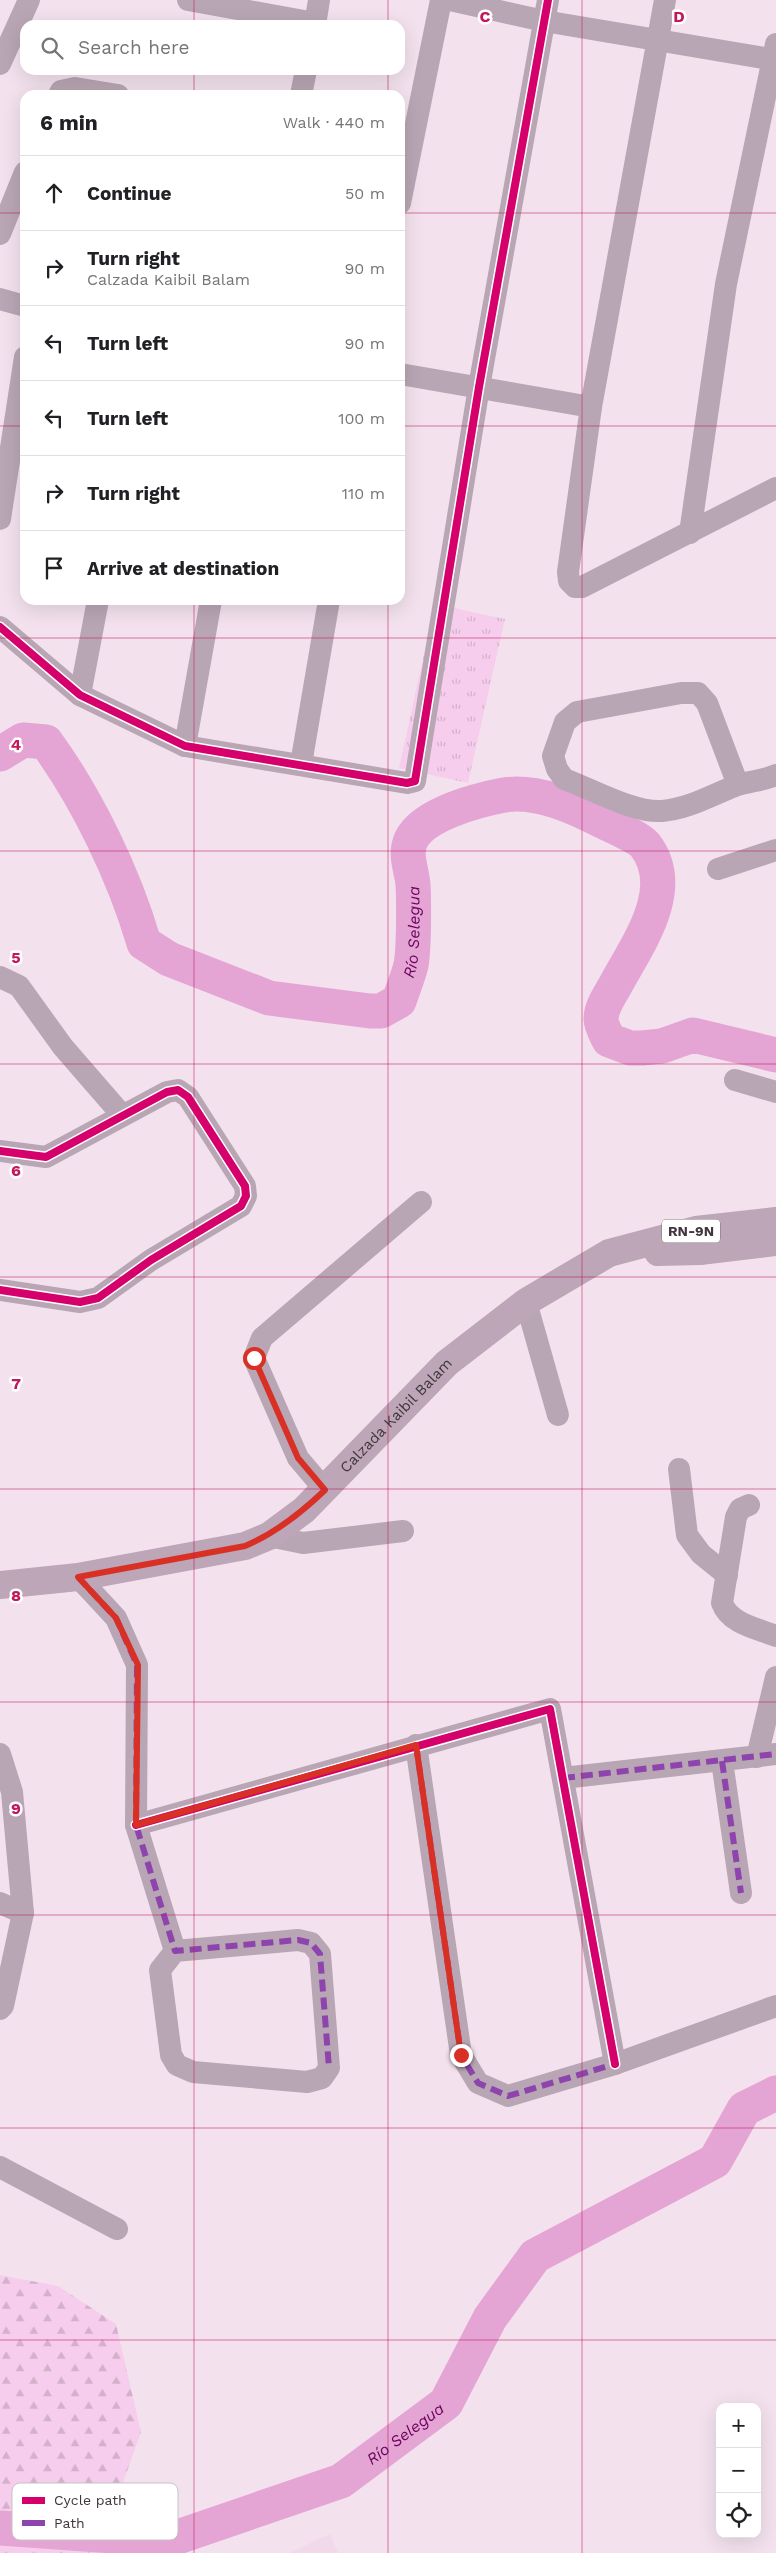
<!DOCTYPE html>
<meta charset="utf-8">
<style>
:root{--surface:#fff;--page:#f6f6f6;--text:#202124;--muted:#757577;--line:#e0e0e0}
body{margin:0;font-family:"Work Sans",sans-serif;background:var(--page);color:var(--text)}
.controls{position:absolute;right:15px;bottom:15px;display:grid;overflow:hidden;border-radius:10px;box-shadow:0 5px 20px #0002}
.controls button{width:45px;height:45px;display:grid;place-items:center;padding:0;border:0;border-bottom:1px solid var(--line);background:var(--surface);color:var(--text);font:25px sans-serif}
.stop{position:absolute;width:15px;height:15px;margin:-11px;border:4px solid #d93025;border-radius:50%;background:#fff}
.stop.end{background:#d93025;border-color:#fff;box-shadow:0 1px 5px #0008}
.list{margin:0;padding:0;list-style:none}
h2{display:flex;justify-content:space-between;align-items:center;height:65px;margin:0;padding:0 20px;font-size:21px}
h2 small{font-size:16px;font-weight:400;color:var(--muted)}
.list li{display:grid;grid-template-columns:32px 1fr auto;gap:15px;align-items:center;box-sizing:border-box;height:75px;padding:0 20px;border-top:1px solid var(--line)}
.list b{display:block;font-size:19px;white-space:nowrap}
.list p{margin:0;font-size:16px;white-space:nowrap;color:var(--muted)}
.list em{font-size:16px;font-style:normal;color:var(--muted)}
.icon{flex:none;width:28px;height:28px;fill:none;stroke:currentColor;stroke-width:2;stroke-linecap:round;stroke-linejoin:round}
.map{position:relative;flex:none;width:776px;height:2553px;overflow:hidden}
.search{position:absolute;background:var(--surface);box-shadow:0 5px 20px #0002;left:20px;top:20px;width:385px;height:55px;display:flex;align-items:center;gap:12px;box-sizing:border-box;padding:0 18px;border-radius:15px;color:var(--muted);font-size:19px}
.panel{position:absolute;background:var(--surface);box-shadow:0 5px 20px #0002;left:20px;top:90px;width:385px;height:515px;border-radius:15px}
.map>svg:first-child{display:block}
.built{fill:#f2d8eb}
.forest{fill:url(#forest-firs)}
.park{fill:url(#park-tufts)}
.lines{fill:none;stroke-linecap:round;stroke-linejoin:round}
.river{stroke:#e4a4d4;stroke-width:35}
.minor{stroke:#b9a6b4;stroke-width:22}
.major{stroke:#bca6b7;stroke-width:28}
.quiet{stroke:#8e44ad;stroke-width:6;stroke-dasharray:12 6;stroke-linecap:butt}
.cycleway-casing{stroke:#fff;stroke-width:11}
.cycleway{stroke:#d6006c;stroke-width:8}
.route{stroke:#d93025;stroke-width:6}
.grid{fill:none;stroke:#c2185b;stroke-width:1;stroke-opacity:0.55}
.labels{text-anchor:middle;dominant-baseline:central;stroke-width:5;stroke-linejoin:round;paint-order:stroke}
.shield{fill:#fff;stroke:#7a7278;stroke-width:1}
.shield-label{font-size:14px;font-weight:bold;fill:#41363e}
.street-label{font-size:15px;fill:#41363e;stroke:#fff}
.water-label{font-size:16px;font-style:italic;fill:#6b035c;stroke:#fff}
.key{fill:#fff;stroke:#c6c3c5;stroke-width:1}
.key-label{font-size:14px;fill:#41363e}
.grid-label{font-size:16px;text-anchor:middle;font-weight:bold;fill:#c2185b;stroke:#fff;stroke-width:5;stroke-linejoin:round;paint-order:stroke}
</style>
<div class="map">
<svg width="776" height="2553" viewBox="0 0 776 2553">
<defs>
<pattern id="forest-firs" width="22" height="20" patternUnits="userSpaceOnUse" patternTransform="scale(1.25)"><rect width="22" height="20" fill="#f6cdec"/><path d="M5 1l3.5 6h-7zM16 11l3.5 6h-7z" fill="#d4b1cb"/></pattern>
<pattern id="park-tufts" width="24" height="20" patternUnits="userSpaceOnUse" patternTransform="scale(1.25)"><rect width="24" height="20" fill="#f6cdec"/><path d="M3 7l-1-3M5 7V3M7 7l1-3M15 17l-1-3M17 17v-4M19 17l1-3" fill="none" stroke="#d4b1cb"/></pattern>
</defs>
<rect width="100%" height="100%" fill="#f3e2ee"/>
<path class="built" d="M330 2534 338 2553H289Z"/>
<path class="forest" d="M0 2275 58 2286 116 2324 141 2432 98 2553H0Z"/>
<path class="park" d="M435 604 505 619 468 783 399 768Z"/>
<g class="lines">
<g class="river">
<path id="s1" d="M0 754 23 740 46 742C88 800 124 875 144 943L169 959 269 998 370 1011H381L399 1001C403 989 408 977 411 965 414 949 414 902 413 885 412 870 404 855 411 840 423 814 478 800 504 795 537 790 573 806 602 821 612 826 638 837 645 845 679 889 637 945 616 984 610 995 601 1007 601 1019 601 1025 606 1034 609 1040L630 1048H642L662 1046 693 1035 776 1055"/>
<path id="s2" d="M0 2528 169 2540 341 2481 446 2403 490 2318 535 2256 715 2161 744 2109 776 2093"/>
</g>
<g class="minor">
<path d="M188 0 315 23"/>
<path d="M450 0 544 21 776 60"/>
<path d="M665 0 591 407 568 572 569 581 575 587H582L776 488"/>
<path d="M315 25 319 0"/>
<path d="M0 64 29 0"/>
<path d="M59 95 61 91 75 88 118 95"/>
<path d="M301 95 306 70"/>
<path d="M400 203 441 0"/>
<path d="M0 234 25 172"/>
<path d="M0 299 25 306"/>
<path d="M400 374 591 407"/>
<path d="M0 519 25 357"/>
<path d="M690 533 726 284 776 44"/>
<path d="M0 627 80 695 185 746 407 783 415 781 479 387 548 0"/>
<path d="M80 695 98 600"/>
<path d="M185 746 211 600"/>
<path d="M301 764 329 600"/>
<path d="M738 785 707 703 698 693H681L577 712 565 722 553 756 557 769 564 779C592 789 633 813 662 811 688 809 712 795 735 786 749 781 763 781 776 775"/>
<path d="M718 869 776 850"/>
<path d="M0 977 19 986 63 1047 122 1115"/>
<path d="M735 1080 776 1092"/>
<path d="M0 1151 46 1157 167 1092 178 1090 188 1097 245 1186 246 1196 241 1206 151 1260 98 1298 80 1302 0 1290"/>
<path d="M526 1302 558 1415"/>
<path d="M679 1469 687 1535 701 1554 727 1575"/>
<path d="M325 1490 298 1458 254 1358 262 1338 421 1202"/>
<path d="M749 1505 740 1509 736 1517 722 1603C730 1624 756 1628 776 1636"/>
<path d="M269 1536 303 1543 403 1531"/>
<path d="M78 1577 116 1618 137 1665 136 1825 175 1951"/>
<path d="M416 1745 461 2055 478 2083 508 2096 615 2064 776 2006"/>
<path d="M0 1754 12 1792 23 1913 3 2006 0 2009"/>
<path d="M757 1757 776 1677"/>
<path d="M722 1761 741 1893"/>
<path d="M563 1778 776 1754"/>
<path d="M136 1825 550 1709 615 2064"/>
<path d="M0 1903 23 1913"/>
<path d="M298 1940 311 1943 320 1954 329 2068 322 2078 307 2082 193 2072 177 2065 171 2055 160 1970 175 1951Z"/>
<path d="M0 2167 117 2229"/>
</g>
<g class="major">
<path d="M658 1252 700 1251 776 1242"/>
<path id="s3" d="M0 1585 78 1577 245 1546 269 1536 304 1510 447 1363 526 1302 609 1253 696 1230 776 1221"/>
</g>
<g class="quiet">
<path d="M78 1577 116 1618 137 1665 136 1825 175 1951 298 1940 311 1943 320 1954 329 2068"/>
<path d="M416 1745 461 2055 478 2083 508 2096 615 2064V2060"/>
<path d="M722 1761 741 1893"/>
<path d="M563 1778 776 1754"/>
</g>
<g class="cycleway-casing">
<g id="cycleway">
<path d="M0 627 80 695 185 746 407 783 415 781 479 387 548 0"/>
<path d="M0 1151 46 1157 167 1092 178 1090 188 1097 245 1186 246 1196 241 1206 151 1260 98 1298 80 1302 0 1290"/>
<path d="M136 1825 550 1709 615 2064"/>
</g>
</g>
<use href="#cycleway" class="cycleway"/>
</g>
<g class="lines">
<path class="route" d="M254 1358 298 1458 325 1490C301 1513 276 1533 245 1546L78 1577 116 1618 138 1665 136 1825 416 1745 461 2055"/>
</g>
<path class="grid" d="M194 0V25M388 0V25M582 0V2553M194 70V95M388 70V95M0 213H25M400 213H776M0 426H25M400 426H776M194 600V2553M388 600V2553M0 638H776M0 851H776M0 1064H776M0 1277H776M0 1489H776M0 1702H776M0 1915H776M0 2128H776M0 2340H776"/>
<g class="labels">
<rect class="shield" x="662" y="1219.5" width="58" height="23" rx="4"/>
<g class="shield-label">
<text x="691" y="1231">RN-9N</text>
</g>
<g class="street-label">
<text stroke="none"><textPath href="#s3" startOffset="450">Calzada Kaibil Balam</textPath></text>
</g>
<g class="water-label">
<text stroke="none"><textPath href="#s1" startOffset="616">Río Selegua</textPath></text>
<text stroke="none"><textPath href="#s2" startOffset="431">Río Selegua</textPath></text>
</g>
</g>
<rect x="12" y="2483" width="166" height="57" rx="8" class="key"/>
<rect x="22" y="2497" width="23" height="7" fill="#d6006c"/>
<rect x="22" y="2520" width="23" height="6" fill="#8e44ad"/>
<g class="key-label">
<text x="54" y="2505">Cycle path</text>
<text x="54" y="2528">Path</text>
</g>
<g class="grid-label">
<text x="485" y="22">C</text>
<text x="679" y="22">D</text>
<text x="16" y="750">4</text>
<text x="16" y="963">5</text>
<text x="16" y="1176">6</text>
<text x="16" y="1389">7</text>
<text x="16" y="1601">8</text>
<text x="16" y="1814">9</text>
</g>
</svg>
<div class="controls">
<button>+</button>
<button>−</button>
<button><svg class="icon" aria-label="locate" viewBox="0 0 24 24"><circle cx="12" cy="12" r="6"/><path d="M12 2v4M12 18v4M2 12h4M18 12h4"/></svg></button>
</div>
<div class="stop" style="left:254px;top:1358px"></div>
<div class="stop end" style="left:461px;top:2055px"></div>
<div class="search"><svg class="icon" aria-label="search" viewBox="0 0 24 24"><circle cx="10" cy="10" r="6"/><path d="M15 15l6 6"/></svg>Search here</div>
<section class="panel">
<h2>6 min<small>Walk · 440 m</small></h2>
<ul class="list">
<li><svg class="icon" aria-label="ahead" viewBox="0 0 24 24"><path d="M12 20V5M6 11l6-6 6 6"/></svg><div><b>Continue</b></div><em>50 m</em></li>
<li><svg class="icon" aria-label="right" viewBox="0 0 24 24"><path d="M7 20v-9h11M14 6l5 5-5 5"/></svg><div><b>Turn right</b><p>Calzada Kaibil Balam</p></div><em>90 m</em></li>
<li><svg class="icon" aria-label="left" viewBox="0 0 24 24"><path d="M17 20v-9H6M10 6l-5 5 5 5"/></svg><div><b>Turn left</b></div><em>90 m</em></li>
<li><svg class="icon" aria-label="left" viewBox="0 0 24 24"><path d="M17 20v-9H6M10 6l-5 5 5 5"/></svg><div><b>Turn left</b></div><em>100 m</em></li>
<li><svg class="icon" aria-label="right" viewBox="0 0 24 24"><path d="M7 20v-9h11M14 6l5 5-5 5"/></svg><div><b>Turn right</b></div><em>110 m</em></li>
<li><svg class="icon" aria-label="arrive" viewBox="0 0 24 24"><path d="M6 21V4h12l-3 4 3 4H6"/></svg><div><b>Arrive at destination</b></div></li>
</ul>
</section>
</div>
